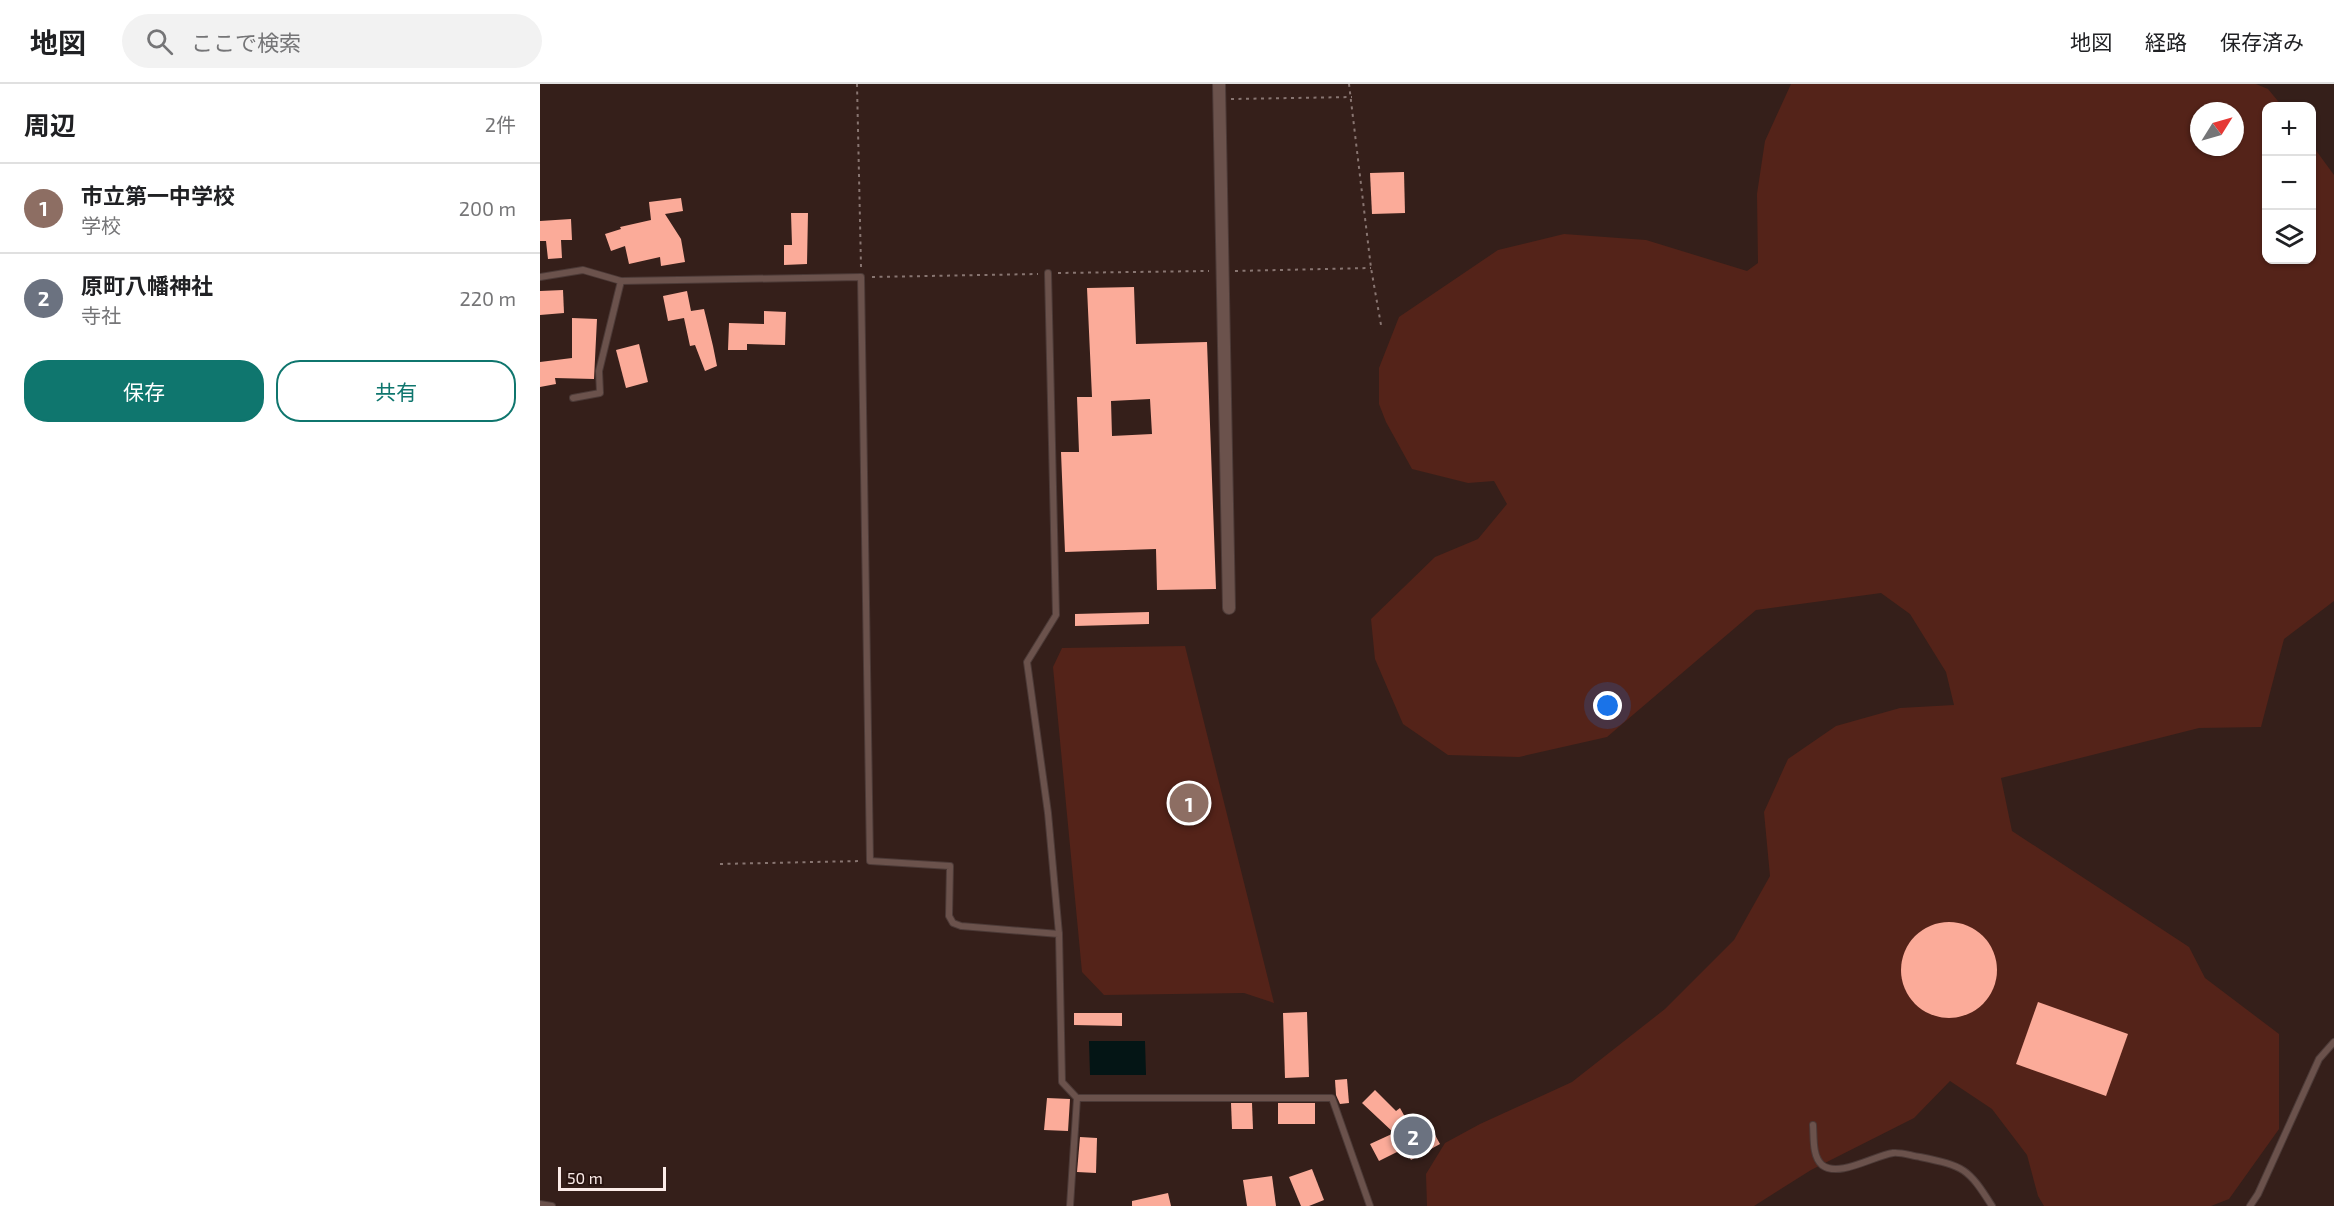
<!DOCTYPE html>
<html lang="ja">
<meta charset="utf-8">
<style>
:root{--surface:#fff;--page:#f2f2f2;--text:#202124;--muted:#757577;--line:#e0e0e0;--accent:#0f766e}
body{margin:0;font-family:"Exo 2","Noto Sans JP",sans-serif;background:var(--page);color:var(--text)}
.controls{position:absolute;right:18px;top:18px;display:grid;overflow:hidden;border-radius:12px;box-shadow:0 2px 4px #0004}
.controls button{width:54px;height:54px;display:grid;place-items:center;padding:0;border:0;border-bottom:2px solid var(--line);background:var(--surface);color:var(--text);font:30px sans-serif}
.compass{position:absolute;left:1650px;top:18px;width:54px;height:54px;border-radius:50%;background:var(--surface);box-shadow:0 2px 4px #0004;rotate:53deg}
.scale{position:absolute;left:18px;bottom:15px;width:108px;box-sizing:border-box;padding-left:6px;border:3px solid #fcece9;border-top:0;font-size:16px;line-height:21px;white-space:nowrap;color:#fcece9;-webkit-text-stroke:4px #2a1511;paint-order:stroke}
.you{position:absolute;left:1068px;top:622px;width:21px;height:21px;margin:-15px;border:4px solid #fff;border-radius:50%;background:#1a73e8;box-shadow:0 0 0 9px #1a73e833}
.badge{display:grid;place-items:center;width:39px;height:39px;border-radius:50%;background:var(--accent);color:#fff;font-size:20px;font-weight:700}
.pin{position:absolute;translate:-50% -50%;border:3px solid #fff;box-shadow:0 2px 6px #0006}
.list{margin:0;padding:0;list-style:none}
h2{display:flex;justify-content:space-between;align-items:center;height:78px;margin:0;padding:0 24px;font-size:26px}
h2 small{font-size:20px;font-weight:400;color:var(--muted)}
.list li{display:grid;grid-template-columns:39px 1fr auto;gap:18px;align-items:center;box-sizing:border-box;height:90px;padding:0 24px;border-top:2px solid var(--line)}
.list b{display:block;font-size:22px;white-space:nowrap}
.list p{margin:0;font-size:20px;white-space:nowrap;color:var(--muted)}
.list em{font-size:20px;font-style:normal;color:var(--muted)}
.actions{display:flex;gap:12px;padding:18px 24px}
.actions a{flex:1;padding:14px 0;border:2px solid var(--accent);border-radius:24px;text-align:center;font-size:21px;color:var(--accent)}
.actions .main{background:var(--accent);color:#fff}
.icon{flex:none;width:33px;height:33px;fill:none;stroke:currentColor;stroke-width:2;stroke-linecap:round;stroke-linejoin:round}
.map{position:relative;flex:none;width:1794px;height:1122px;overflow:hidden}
header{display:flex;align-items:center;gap:36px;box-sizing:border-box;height:84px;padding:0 30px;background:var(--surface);border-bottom:2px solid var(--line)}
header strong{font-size:28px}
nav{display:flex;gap:33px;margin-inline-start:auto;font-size:21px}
.search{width:420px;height:54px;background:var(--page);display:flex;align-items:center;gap:15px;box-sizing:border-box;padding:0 21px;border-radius:33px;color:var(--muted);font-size:22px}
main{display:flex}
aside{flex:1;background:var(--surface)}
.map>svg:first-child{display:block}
.green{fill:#542319;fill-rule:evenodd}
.water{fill:#041515}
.building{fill:#fbab99;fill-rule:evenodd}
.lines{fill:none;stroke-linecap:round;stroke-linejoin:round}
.lane-casing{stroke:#4c3a37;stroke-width:8}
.street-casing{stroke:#4c3a37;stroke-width:14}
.path{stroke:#887571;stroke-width:2;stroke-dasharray:3 4.5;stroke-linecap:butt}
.lane{stroke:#6b524c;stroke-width:6}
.street{stroke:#6b524c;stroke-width:12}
</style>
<header>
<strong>地図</strong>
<div class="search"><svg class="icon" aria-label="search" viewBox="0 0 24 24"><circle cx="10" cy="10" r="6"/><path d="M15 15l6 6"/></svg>ここで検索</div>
<nav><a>地図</a><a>経路</a><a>保存済み</a></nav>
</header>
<main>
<aside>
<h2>周辺<small>2件</small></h2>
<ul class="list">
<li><span class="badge" style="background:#8d6e63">1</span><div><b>市立第一中学校</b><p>学校</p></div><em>200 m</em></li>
<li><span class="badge" style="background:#6b7280">2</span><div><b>原町八幡神社</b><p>寺社</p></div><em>220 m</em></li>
</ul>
<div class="actions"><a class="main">保存</a><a>共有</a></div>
</aside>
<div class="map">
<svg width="1794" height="1122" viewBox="0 0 1794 1122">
<rect width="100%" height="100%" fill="#351f1a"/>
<g class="green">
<path d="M1251 0H1716L1728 5 1742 22H1726V176H1772V61L1794 91V517L1744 555 1721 643 1659 644 1461 694 1472 747 1649 863 1665 894 1739 950V1045L1689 1115 1671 1122H1504L1498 1112 1487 1071 1452 1025 1410 997 1374 1034 1271 1086 1214 1122H887L886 1090 905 1059 940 1040 1032 998 1125 925 1194 856 1230 792 1224 728 1248 675 1296 642 1360 624 1414 621 1406 588 1370 530 1341 509 1216 526 1067 653 979 673 908 671 863 640 835 575 831 535 895 473 938 455 967 420 954 397 928 399 872 385 846 338 839 320V284L859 233 958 166 1024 150 1106 156 1207 187 1218 179 1217 110 1225 57ZM1659 27H1695V63H1659Z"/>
<path d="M645 562 734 919 704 909 564 911 542 888 513 583 522 564Z"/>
</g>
<path class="water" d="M549 957H605L606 991H550Z"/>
<g class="building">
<path d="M864 88 865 129 832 130 830 89Z"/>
<path d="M141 114 143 127 125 130 141 155 145 178 121 182 120 173 89 180 85 162 71 167 65 150 81 145 80 143 111 136 109 118Z"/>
<path d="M251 129H268L267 180 244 181V161H252Z"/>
<path d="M31 135 32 156H21L22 174 8 175 6 157H0V137Z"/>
<path d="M594 203 596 260 667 258 676 505 617 506 616 465 525 468 521 368H539L537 313H552L547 204ZM610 315 612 350 572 352 571 317Z"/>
<path d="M23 206 24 229 0 231V207Z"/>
<path d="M147 207 151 227 164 225 173 262 177 282 165 287 155 261 150 262 144 234 128 237 123 212Z"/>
<path d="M224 227 246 228 245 261 207 260V266H188L189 239 224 240Z"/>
<path d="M32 234 57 235 54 295 15 294 16 300 0 303V278L32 274Z"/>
<path d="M99 260 108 298 86 304 76 266Z"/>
<path d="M609 528V540L535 542V530Z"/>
<circle cx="1409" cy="886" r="48"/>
<path d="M1498 918 1588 950 1566 1012 1476 980Z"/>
<path d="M767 928 769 993 745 994 743 929Z"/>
<path d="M534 929H582V942L534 941Z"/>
<path d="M807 995 809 1019 800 1020 796 1011 795 996Z"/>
<path d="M835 1006 856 1027 860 1024 870 1042 875 1039 879 1046 889 1040 900 1060 871 1076 865 1064 839 1077 830 1060 854 1049 822 1019Z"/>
<path d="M507 1014 530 1015 528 1047 504 1046Z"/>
<path d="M691 1019H712L713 1045H692Z"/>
<rect x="738" y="1019" width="37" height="21"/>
<path d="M540 1053 557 1054 556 1089 537 1088Z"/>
<path d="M772 1085 784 1116 769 1122H761L749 1093Z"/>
<path d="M732 1092 736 1122H707L703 1096Z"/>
<path d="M628 1109 631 1122H592V1117Z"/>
</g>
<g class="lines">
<g class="lane-casing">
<g id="lane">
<path d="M508 189 516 531 487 578 508 729 519 850"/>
<path d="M0 193 43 186 81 197 321 193 330 777 410 782 409 832 413 839 421 842 519 850 522 998 537 1014 530 1122"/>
<path d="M33 314 60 309 59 287 81 197"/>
<path d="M537 1014H792L830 1122"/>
<path d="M1273 1041C1274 1053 1272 1072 1282 1081 1299 1094 1333 1072 1353 1069 1361 1068 1372 1072 1380 1073 1424 1082 1428 1084 1452 1122"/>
<path d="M0 1120 12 1122"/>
<path d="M1710 1122 1718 1110 1779 975 1794 958"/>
</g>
</g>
<g class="street-casing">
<path id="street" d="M679 0 689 524"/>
</g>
<g class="path">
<path d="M317 0 321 183"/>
<path d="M809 0 831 184 841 241"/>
<path d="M691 15 812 13"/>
<path d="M695 187 831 184"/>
<path d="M518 189 669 187"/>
<path d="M332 193 498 190"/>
<path d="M180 780 321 777"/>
</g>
<use href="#lane" class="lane"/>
<use href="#street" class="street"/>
</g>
</svg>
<div class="controls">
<button>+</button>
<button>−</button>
<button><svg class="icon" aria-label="layers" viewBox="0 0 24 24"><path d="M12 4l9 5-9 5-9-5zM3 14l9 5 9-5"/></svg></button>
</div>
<svg class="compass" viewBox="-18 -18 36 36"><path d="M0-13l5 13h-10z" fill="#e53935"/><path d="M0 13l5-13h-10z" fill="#757577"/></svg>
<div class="scale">50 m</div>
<div class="you"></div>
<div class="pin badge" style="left:649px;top:719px;background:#8d6e63">1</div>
<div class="pin badge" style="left:873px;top:1052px;background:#6b7280">2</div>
</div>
</main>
